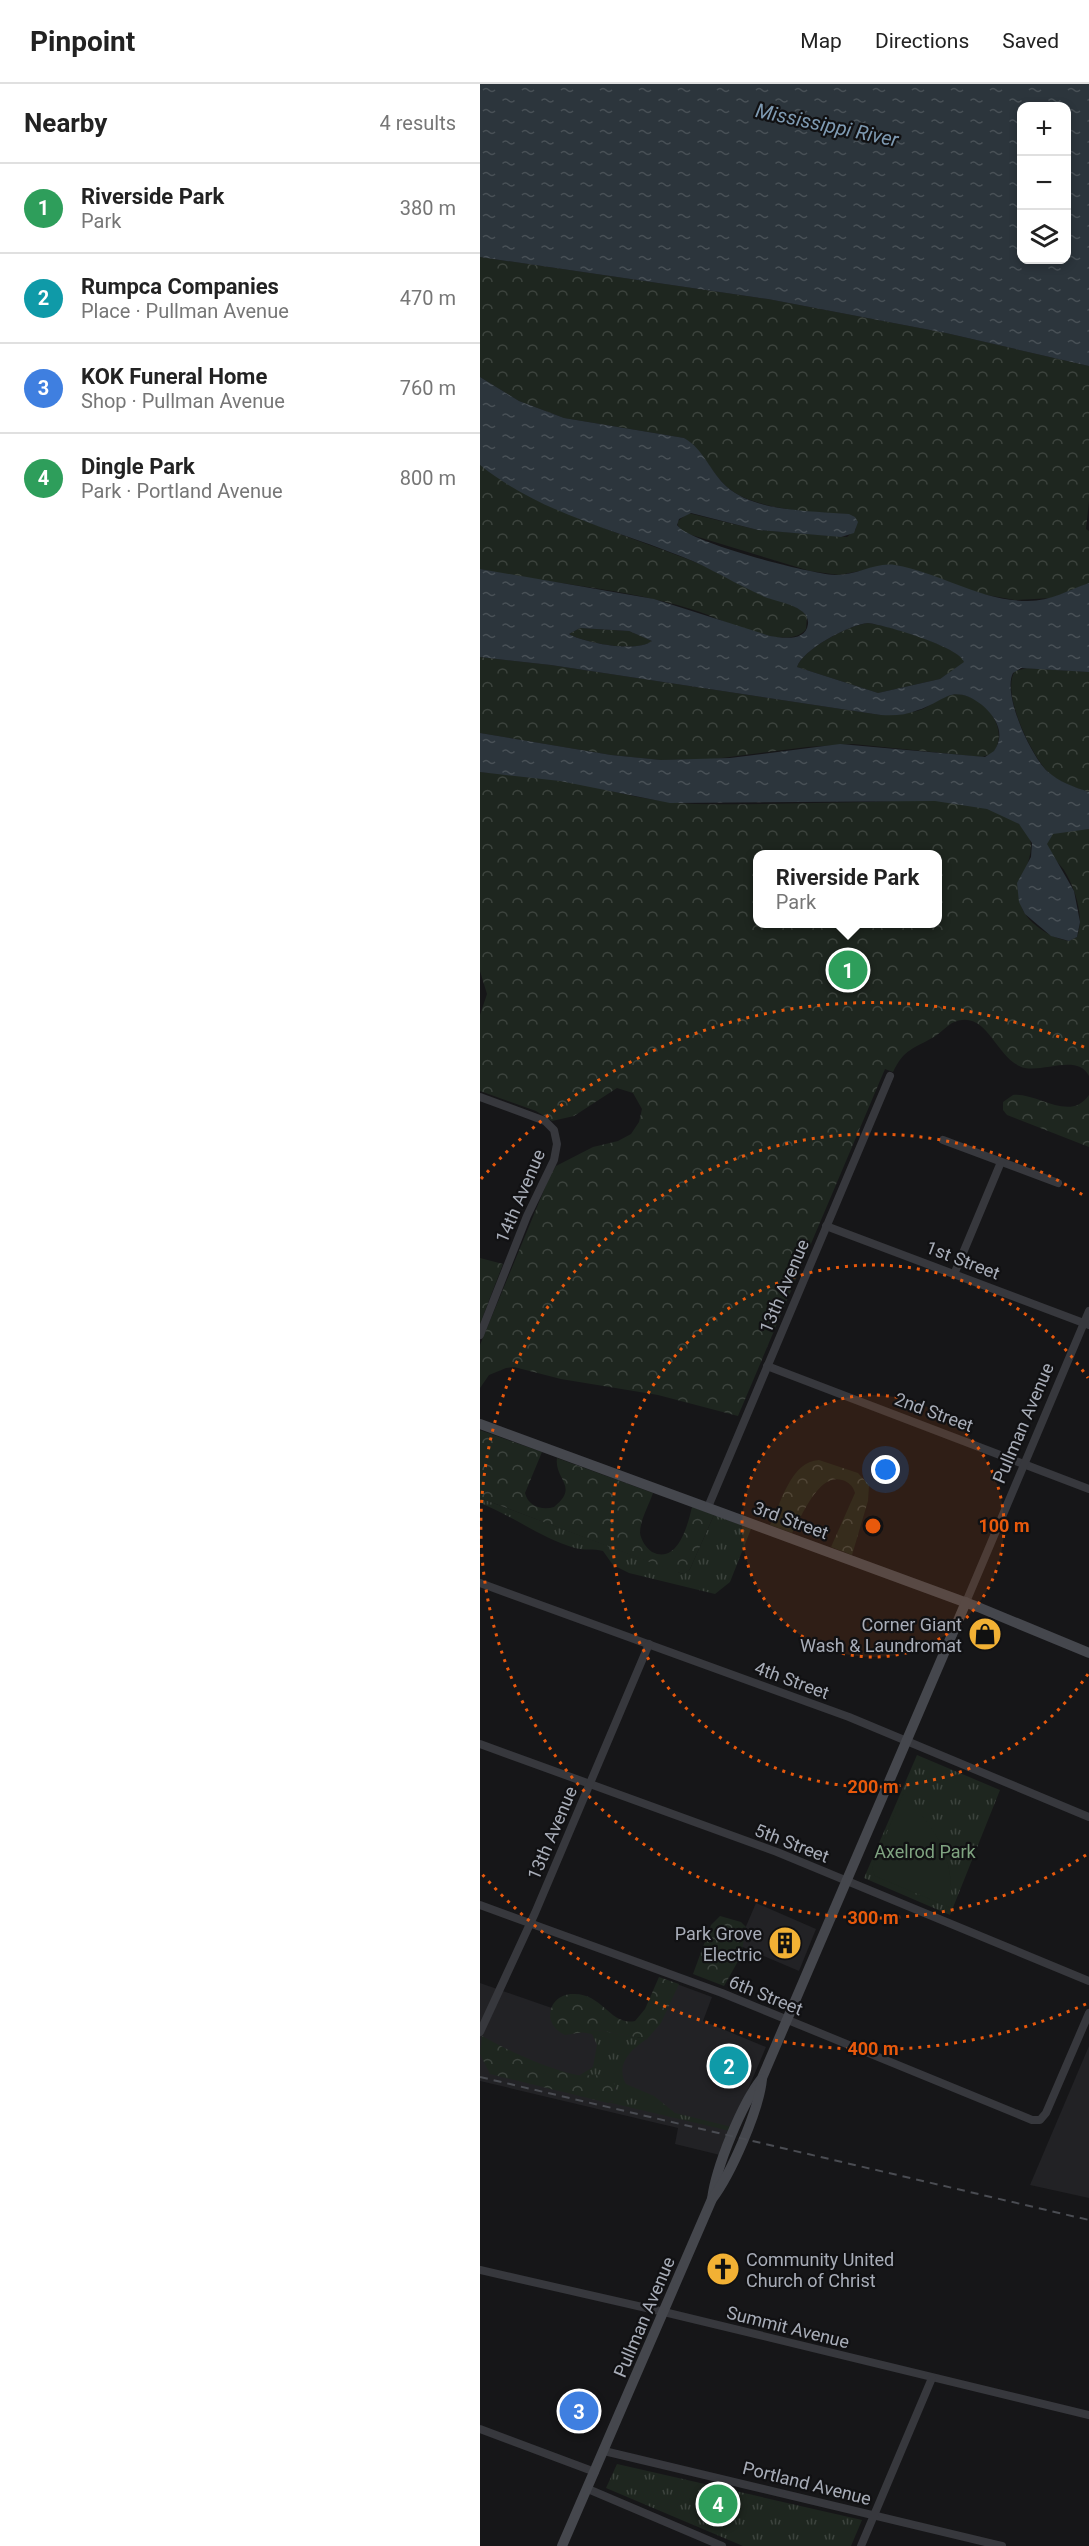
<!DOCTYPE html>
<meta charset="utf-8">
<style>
:root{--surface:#fff;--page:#f2f2f2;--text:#222;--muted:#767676;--line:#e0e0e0;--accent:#80622a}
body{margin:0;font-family:Roboto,sans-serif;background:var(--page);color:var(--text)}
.controls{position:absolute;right:18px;top:18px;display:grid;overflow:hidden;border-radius:12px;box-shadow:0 3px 9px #0003}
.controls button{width:54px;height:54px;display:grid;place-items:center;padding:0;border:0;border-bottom:2px solid var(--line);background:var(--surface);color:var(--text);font:30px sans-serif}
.you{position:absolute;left:406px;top:1386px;width:21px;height:21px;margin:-15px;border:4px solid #fff;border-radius:50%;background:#1a73e8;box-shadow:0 0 0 9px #1a73e833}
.badge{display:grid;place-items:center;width:39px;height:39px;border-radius:50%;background:var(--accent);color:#fff;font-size:20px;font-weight:700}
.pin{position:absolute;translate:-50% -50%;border:3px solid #fff;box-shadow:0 2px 6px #0006}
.popup{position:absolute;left:273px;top:766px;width:189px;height:78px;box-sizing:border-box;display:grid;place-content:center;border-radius:12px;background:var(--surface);filter:drop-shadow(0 2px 4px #0005);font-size:20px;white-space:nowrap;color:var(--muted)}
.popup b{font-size:22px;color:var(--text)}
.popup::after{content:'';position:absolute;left:50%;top:100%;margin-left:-12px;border:12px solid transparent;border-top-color:var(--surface)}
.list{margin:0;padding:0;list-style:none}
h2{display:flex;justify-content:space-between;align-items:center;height:78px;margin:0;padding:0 24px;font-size:26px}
h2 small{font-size:20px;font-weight:400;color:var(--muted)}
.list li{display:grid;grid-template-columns:39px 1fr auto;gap:18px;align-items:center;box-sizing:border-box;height:90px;padding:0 24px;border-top:2px solid var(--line)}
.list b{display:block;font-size:22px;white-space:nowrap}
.list p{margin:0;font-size:20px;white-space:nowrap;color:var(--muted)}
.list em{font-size:20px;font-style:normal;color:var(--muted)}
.icon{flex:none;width:33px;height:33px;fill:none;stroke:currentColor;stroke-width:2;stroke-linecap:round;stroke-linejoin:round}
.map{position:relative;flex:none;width:609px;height:2462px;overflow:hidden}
header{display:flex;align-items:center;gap:36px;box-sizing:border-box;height:84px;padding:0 30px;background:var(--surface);border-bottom:2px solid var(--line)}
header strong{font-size:28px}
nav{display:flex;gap:33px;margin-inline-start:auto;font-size:21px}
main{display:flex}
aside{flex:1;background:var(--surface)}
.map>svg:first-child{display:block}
.built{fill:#222225}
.grass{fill:url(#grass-tufts)}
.forest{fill:url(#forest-crowns);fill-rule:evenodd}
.pitch{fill:#1e261f}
.water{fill:url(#water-ripples);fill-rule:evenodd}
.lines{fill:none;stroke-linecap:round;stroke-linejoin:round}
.street{stroke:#37383d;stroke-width:8}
.secondary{stroke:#45474d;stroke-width:10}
.rail{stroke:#4a4c52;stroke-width:2;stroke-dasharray:8 6;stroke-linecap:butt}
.ring{fill:none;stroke:#e8590c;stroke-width:3;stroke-dasharray:3 6}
.labels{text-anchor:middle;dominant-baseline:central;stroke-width:4.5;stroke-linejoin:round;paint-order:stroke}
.street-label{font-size:18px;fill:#a8adb8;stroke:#111113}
.poi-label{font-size:18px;fill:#a8adb8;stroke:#111113;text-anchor:end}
.park-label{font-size:18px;fill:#7fa381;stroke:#111113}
.water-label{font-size:20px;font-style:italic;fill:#7f9bb3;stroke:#111113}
.centre{fill:#e8590c;stroke:#111113;stroke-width:3}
.ring-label{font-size:18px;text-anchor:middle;font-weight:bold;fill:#e8590c;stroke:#111113;stroke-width:4.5;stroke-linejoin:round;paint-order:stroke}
</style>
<header>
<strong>Pinpoint</strong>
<nav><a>Map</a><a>Directions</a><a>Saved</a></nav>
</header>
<main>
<aside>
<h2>Nearby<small>4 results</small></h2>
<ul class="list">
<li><span class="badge" style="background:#2e9e5b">1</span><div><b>Riverside Park</b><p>Park</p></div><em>380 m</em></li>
<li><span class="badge" style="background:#0f9aa8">2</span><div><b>Rumpca Companies</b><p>Place · Pullman Avenue</p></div><em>470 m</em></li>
<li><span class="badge" style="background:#3f7fe0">3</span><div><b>KOK Funeral Home</b><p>Shop · Pullman Avenue</p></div><em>760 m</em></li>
<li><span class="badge" style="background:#2e9e5b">4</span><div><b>Dingle Park</b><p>Park · Portland Avenue</p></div><em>800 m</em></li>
</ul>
</aside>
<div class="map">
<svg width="609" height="2462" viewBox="0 0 609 2462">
<defs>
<pattern id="grass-tufts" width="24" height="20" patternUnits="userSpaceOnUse" patternTransform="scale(1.5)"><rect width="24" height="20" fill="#1e261f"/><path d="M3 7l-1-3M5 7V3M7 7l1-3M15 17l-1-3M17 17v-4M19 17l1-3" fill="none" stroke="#3c433d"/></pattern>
<pattern id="forest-crowns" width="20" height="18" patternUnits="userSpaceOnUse" patternTransform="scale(1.5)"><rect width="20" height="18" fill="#1e261f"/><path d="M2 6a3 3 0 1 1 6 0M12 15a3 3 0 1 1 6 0" fill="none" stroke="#3c433d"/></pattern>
<pattern id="water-ripples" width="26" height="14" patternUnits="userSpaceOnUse" patternTransform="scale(1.5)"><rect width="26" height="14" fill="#2c353c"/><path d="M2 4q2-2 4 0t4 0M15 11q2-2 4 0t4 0" fill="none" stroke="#485056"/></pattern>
</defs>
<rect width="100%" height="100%" fill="#161618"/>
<g class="built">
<path d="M276 1819 336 1845 319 1887 258 1861Z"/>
<path d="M186 1896 232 1913 223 1937 286 1963 240 2071 195 2060 198 2044 0 1997V1899L161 1955Z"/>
<path d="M609 1962V2114L550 2101Z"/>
</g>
<g class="grass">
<path d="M0 1414 203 1490 210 1485 234 1431 271 1445 250 1498 235 1510 149 1489 133 1481 123 1467C114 1464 104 1467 95 1464 61 1454 33 1432 0 1419Z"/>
<path d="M437 1671 520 1706 470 1831 384 1794Z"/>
<path d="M117 1946 167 1955C151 1965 135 1981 146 2000L174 2012 195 2029 252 2043 250 2047 127 2018H132L136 2004 100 1991 113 1983 117 1961 112 1950 100 1948Z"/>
<path d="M137 2380 382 2436 371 2462H263L126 2404Z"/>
</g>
<g class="forest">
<path d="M0 173 288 215 466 249 609 282V417L606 445 609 447V499L572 514 535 516 501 510 411 481 359 491 330 487 205 449 199 444 197 438 208 429 278 446 367 453 376 445 369 430C334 429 274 426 247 403 230 387 223 367 204 354L84 334 39 317 0 293Z"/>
<path d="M0 381C60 426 130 445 199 472 225 481 249 495 273 507 289 515 316 518 327 532L326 545C308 569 243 536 220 528 149 504 73 501 0 485Z"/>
<path d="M388 539C415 543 463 558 484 575V579L460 595 398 609 317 583C323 565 369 541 388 539Z"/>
<path d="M100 544 149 547 172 557C157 569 105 559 89 550Z"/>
<path d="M0 573 71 581 401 631C415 631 429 630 443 625 453 620 465 610 477 610 504 611 532 646 512 670L502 673 373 660 327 663 234 675 181 676 131 671 0 649Z"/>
<path d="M547 584 609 588V708C596 704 581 699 570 690 553 675 520 608 535 587Z"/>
<path d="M0 688C33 691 66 694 99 700 138 708 175 719 215 720 272 721 330 719 387 718 427 717 470 712 508 725 601 756 507 797 553 839 563 848 575 855 589 857L597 853C605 833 595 804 584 786 579 779 572 774 569 767 566 763 566 757 568 754 574 743 599 746 609 745V992C598 970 565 988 545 984 515 977 508 922 472 939 466 943 460 949 454 953 433 965 424 965 413 988L405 985 258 1332 178 1311 81 1295 34 1283 26 1284 9 1291 0 1304V1261L69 1094 76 1082 113 1063 138 1057 151 1050 159 1038 162 1025 153 1009 137 1004 94 1032 72 1037 56 1027 0 1007V931L7 910 0 887ZM278 770H458V840H278Z"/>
<path d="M533 1011C557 1008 590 1039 609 1011V1063L527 1031 523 1026V1018Z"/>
<path d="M0 1174 23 1180 0 1240Z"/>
<path d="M0 1346 62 1368 45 1409C48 1422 62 1427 74 1423 100 1402 74 1396 77 1374L173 1409C169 1421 160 1436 160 1449 161 1456 166 1464 172 1468 198 1481 208 1440 212 1423L234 1431 210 1485 204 1490 196 1488 0 1414Z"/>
<path d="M339 1376 378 1389 389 1401 388 1417 372 1471 351 1463 375 1409C373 1402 369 1398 362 1396 338 1389 322 1433 312 1449L290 1441C301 1419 311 1377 339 1376Z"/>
<path d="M240 1832 261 1838 266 1843 261 1872 244 1902 213 1890 231 1841Z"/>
<path d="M179 1893 199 1900 181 1939 167 1955 117 1946 85 1951C61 1941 68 1910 93 1910 123 1909 130 1942 155 1937L165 1925Z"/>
<path d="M2 1952C31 1968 65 1984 97 1991 111 1993 127 1987 135 2001V2015L128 2019 10 1990 0 1970Z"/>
</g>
<path class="pitch" d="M423 1710C458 1748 474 1771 471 1824L395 1792 392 1784Z"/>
<g class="water">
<path d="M0 0H609V282L466 249 288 215 0 173ZM542 22H586V176H542Z"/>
<path d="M0 293 39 317 84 334 204 354C224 365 230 388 247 403 275 428 333 427 369 430L375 433 378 438 374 449 361 453 278 446 211 429 199 435 197 441C207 458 334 491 357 491 378 491 395 478 415 481 461 489 500 517 548 517 571 517 588 506 609 499V588L541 584 533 589C522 610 551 672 567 687 579 698 594 703 609 708V745L573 750 567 760 594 807 600 838 597 853 589 857 571 852 545 830 539 818 537 799 551 773 552 759 539 740 507 725 455 717 190 719 80 697 0 688V649L131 671 181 676 250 674 360 660 505 673 514 667C521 657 521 647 515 636 507 622 485 605 468 612 458 616 449 623 438 626 426 631 414 632 401 631L71 581 0 573V485L174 515 290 552C302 554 326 558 328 540 330 522 297 518 285 513 257 501 231 484 203 473 133 445 60 429 0 381ZM388 539C405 541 480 563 484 578L460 595 398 609 317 583C322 566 370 540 388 539ZM100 544 149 547 172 557C157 569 104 559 89 550Z"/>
</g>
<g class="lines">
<g class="street">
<path d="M0 1013 65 1037 74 1046 77 1060 74 1076 47 1132 0 1251"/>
<path d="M463 1056 578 1099"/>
<path d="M346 1142 609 1241"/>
<path d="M475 1188 521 1078"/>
<path d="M287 1282 609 1405"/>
<path d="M228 1423 410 992"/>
<path d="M0 1499 369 1633 609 1733"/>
<path d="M486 1518 609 1227"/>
<path d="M0 1660 297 1768 609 1897"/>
<path d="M0 1821 242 1909 552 2036H560L566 2029 609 1929"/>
<path d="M0 1948 55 1829 169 1560"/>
<path d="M0 2186 184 2228 609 2331"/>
<path d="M0 2345 115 2388"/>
<path d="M124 2367 522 2462"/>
<path d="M108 2405 242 2462"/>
<path d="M381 2462 452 2294"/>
</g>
<g class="secondary">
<path d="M0 1340 498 1523 609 1569"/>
<path d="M232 2115C236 2083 262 2019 282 1994L486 1518"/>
<path d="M82 2462 232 2115C251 2090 279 2026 282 1995"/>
</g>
<path class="rail" d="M0 1993 609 2136"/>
</g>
<circle cx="393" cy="1442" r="131" fill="#e8590c" fill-opacity=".12"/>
<g class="ring">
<circle cx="393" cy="1442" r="131"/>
<path d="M608 1590A261 261 0 1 1 608 1294"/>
<path d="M606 1771A392 392 0 1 1 606 1113"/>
<path d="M606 1920A523 523 0 0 1 1 1789M1 1095A523 523 0 0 1 606 964"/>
</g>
<defs>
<g id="shop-disc" transform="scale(1.725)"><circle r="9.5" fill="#f2b134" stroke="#111113"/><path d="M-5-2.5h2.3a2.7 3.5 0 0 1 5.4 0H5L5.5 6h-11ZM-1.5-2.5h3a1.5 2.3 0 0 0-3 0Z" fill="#111"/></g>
<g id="building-disc" transform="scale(1.725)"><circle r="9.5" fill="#f2b134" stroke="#111113"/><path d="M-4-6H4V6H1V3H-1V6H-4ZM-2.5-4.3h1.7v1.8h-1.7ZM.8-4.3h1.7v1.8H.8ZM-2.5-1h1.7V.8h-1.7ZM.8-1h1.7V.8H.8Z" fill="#111"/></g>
<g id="church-disc" transform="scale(1.725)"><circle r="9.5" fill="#f2b134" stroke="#111113"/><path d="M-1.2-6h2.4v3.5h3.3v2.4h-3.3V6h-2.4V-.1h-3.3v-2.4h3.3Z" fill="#111"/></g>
</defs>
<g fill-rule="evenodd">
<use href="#shop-disc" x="505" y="1550"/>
<use href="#building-disc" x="305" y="1859"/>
<use href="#church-disc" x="243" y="2185"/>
</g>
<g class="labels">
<g class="street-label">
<text transform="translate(40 1112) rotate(-67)">14th Avenue</text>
<text transform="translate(483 1176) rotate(21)">1st Street</text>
<text transform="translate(304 1202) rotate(-67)">13th Avenue</text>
<text transform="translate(454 1328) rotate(20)">2nd Street</text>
<text transform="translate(543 1339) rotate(-67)">Pullman Avenue</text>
<text transform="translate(311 1436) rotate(20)">3rd Street</text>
<text transform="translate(312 1596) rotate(20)">4th Street</text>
<text transform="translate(72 1749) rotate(-67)">13th Avenue</text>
<text transform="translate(312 1759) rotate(21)">5th Street</text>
<text transform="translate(286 1911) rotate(22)">6th Street</text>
<text transform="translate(164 2233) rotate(-67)">Pullman Avenue</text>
<text transform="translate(308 2243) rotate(14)">Summit Avenue</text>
<text transform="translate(327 2399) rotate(14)">Portland Avenue</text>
</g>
<g class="poi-label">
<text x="482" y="1540">Corner Giant<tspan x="482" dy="21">Wash &amp; Laundromat</tspan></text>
<text x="282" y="1849">Park Grove<tspan x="282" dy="21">Electric</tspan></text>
<text x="266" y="2175" text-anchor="start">Community United<tspan x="266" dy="21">Church of Christ</tspan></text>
</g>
<g class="park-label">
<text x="445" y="1767">Axelrod Park</text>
</g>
<g class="water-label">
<text transform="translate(347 41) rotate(12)">Mississippi River</text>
</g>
</g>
<circle cx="393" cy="1442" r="9" class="centre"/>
<g class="ring-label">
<text x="524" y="1448">100 m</text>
<text x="393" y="1709">200 m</text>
<text x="393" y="1840">300 m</text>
<text x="393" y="1971">400 m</text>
</g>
</svg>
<div class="controls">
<button>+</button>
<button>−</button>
<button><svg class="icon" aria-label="layers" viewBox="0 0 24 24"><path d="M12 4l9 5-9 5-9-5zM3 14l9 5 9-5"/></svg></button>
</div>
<div class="you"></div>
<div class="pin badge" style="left:368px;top:886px;background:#2e9e5b">1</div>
<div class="popup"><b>Riverside Park</b>Park</div>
<div class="pin badge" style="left:249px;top:1982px;background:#0f9aa8">2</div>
<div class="pin badge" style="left:99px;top:2327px;background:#3f7fe0">3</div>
<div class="pin badge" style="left:238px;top:2420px;background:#2e9e5b">4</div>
</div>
</main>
